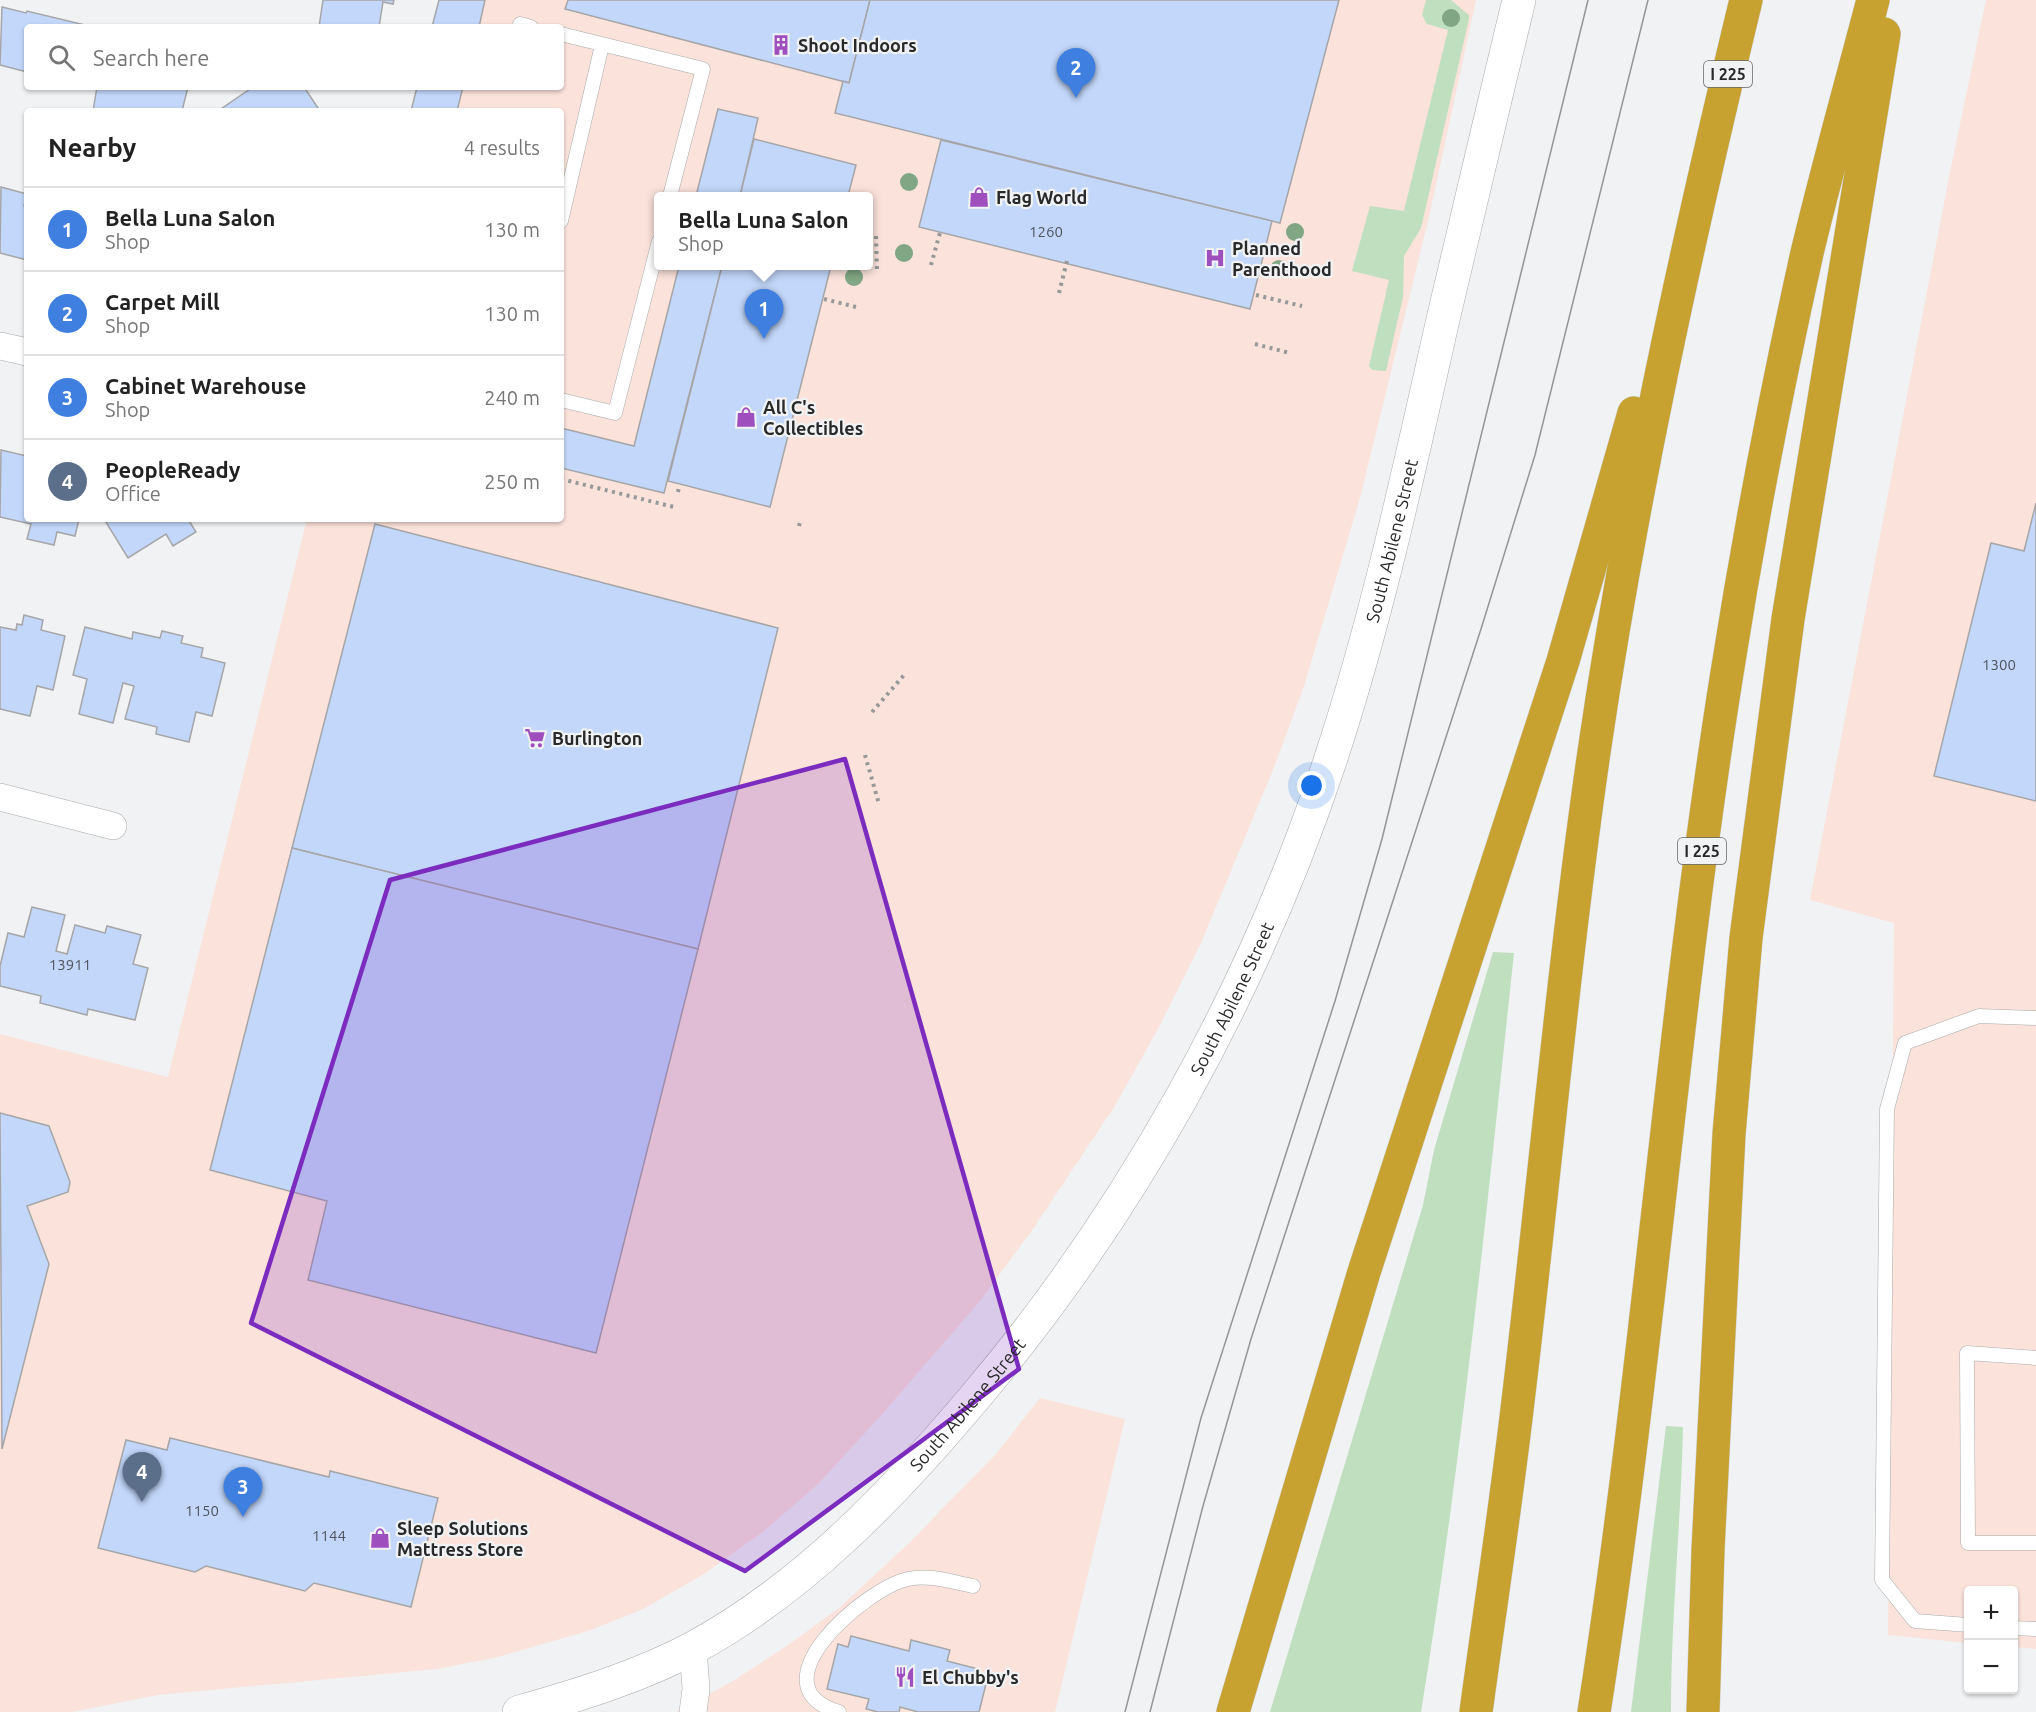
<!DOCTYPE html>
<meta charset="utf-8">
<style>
:root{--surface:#fff;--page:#f6f6f6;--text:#222;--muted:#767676;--line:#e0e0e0;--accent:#db2777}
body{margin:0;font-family:Ubuntu,sans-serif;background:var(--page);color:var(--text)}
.controls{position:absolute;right:18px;bottom:18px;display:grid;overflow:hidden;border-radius:6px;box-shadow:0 2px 4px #0004}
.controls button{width:54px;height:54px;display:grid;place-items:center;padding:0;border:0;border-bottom:2px solid var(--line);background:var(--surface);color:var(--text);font:30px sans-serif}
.you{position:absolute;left:1312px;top:786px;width:21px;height:21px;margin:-15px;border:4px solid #fff;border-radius:50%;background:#1a73e8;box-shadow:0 0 0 9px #1a73e833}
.badge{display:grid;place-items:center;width:39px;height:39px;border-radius:50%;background:var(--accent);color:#fff;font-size:20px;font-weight:700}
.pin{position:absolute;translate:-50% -50px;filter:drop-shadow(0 2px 3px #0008)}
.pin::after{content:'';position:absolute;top:32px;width:21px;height:18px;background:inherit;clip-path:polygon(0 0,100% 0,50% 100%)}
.popup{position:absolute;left:654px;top:192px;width:219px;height:78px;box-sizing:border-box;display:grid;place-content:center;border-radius:6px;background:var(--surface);filter:drop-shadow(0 2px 4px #0005);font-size:20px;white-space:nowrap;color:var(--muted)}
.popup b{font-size:22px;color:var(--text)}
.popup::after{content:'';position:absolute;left:50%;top:100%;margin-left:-12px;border:12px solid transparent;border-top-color:var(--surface)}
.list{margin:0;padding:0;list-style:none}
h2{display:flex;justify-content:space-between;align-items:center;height:78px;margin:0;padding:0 24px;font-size:26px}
h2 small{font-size:20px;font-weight:400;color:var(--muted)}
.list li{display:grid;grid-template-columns:39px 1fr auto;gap:18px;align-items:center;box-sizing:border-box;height:84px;padding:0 24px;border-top:2px solid var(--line)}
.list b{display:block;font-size:22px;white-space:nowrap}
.list p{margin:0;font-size:20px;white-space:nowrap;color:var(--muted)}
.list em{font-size:20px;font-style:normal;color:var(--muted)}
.icon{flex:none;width:33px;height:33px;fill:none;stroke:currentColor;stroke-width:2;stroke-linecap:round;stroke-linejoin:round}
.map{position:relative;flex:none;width:2036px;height:1712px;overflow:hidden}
.search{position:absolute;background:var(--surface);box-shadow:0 2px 4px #0004;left:24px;top:24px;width:540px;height:66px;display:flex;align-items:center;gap:15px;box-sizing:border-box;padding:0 21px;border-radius:6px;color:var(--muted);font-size:22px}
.panel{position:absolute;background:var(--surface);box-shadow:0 2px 4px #0004;left:24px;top:108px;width:540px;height:414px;border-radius:6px}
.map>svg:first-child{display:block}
.commercial{fill:#fbe2db;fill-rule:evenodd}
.green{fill:#bfdfbe}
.building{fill:#c2d7fa;stroke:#a6a6a8;stroke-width:1.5}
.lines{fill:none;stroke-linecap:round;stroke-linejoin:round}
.lane-casing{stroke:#a9aaab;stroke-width:15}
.street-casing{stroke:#a9aaab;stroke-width:28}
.secondary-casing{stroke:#a9aaab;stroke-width:34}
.highway-casing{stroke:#d0d0d0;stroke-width:34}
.path{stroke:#979899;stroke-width:4;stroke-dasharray:3 4.5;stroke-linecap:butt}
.lane{stroke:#fff;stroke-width:14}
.street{stroke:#fff;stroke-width:27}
.secondary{stroke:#fff;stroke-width:33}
.highway{stroke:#c7a230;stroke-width:33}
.tram{stroke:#949596;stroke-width:1.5}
.tree{fill:#80a683}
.marked{fill:#7b2cbf;fill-opacity:0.2;stroke:#7b2cbf;stroke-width:4.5;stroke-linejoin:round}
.labels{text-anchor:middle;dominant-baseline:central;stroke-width:4.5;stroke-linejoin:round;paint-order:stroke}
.number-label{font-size:15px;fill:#4e545d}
.shield{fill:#f1f2f4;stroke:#646566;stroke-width:1.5}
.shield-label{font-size:16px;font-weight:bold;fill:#282929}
.poi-label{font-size:18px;font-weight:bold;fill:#282929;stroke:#f1f2f4;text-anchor:start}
.street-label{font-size:18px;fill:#282929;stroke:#f1f2f4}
</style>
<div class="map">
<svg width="2036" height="1712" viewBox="0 0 2036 1712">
<rect width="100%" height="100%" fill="#f1f2f4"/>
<g class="commercial">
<path d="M439 0H1476L1429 217 1360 498 1304 686 1275 765 1201 943 1160 1025 1116 1104 1035 1226 980 1301 877 1420 817 1485 764 1531 704 1574 643 1609 588 1631 498 1657 437 1669 158 1695 72 1712H0V1034L168 1077 307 519H561V111H411L417 87H561V27H432ZM659 196H869V266H659Z"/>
<path d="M1986 0H2036V1649L2014 1647V1590H1968V1643L1888 1635 1894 923 1810 900 1950 172Z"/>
<path d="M1040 1398 1125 1419 1055 1712H676L733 1681 788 1645 839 1608 909 1543 955 1496 996 1454Z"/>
</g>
<g class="green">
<path d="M1426 0H1451L1469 15V19L1421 228 1404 256 1403 297 1386 371 1372 370 1369 366 1389 280 1352 271 1370 206 1404 211 1448 30 1427 24 1422 15Z"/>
<path d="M1493 952 1514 953C1487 1206 1462 1460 1421 1712H1270L1423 1205 1434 1150Z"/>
<path d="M1666 1426 1683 1427C1681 1522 1671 1617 1671 1712H1631Z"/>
</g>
<g class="building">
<path d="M323 0H394L393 4 383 2 379 27H319Z"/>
<path d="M439 0H485L479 27H432Z"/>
<path d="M568 0H870L849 83 565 9Z"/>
<path d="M870 0H1339L1280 223 835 113 843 81 849 83Z"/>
<path d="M2 7 26 13 27 11 89 26 27 27V72L0 65Z"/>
<path d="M97 87H188L182 111H93Z"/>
<path d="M253 87H304L320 111H218Z"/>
<path d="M417 87H463L457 111H411Z"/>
<path d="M718 109 758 118 740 196H696Z"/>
<path d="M754 139 856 165 848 196H740Z"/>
<path d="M941 140 1272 221 1250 309 919 227Z"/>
<path d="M1 187 27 194 24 206 27 207V260L0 253Z"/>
<path d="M679 266H722L664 493 561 468V428L634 446Z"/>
<path d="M722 266H831L770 507 668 481Z"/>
<path d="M1 450 27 456V519H79L75 536 57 532 54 545 27 539 31 524 0 517Z"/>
<path d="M2036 503V801L1934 776 1991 543 2024 551Z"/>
<path d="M104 519H188L196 532 173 546 166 534 128 558Z"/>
<path d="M375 524 778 628 698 949 292 848Z"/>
<path d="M24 615 43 620 41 630 65 636 53 690 37 686 30 716 0 709V627L16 630 17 624 22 625Z"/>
<path d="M85 627 132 639 133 632 160 638 162 631 183 636 181 643 203 648 201 657 225 663 212 716 196 712 189 742 156 734 157 727 125 719 134 686 123 683 113 723 79 714 87 679 73 675Z"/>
<path d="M292 848 698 949 596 1353 308 1280 327 1201 210 1170Z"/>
<path d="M32 907 65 915 56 951 67 954 75 925 105 933 107 926 141 935 133 964 148 968 135 1020 88 1009 87 1015 40 1003 41 996 0 986V966L8 933 24 937Z"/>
<path d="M0 1113 49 1126 70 1182 68 1192 27 1206 49 1264 2 1449Z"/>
<path d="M170 1438 329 1477 330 1471 438 1498 411 1607 314 1583 305 1591 206 1566 195 1572 98 1548 126 1440 167 1450Z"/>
<path d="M851 1636 909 1651 911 1640 950 1650 947 1661 978 1669 976 1677 987 1680 979 1712H918L900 1707 899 1712H878L866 1709 869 1699 827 1689 838 1644 848 1647Z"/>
</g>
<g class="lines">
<g class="lane-casing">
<g id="lane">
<path d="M520 24 531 27"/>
<path d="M561 34 703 69 670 196"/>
<path d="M561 221 602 45"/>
<path d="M561 400 615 413 659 241"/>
<path d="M2036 1358 1967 1353 1968 1543H2036"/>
<path d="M1968 1625 1915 1621 1882 1580 1887 1109 1905 1043 1979 1016 2036 1018"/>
<path d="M2014 1628 2036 1629"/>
<path d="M839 1712C751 1686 866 1588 908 1579 929 1574 952 1582 973 1586"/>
</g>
</g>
<g class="street-casing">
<g id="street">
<path d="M0 346 27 352"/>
<path d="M0 797 113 826"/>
<path d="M693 1712 696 1689 693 1648"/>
</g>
</g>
<g class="secondary-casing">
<g id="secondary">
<path id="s1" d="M519 1712C579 1695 641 1676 695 1647 805 1587 895 1492 975 1397 1132 1211 1253 992 1330 761 1378 616 1410 465 1444 315 1468 210 1494 105 1519 0"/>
</g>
</g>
<g class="highway-casing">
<g id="highway">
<path d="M1233 1712 1364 1272 1563 661 1634 413"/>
<path d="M1476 1712C1490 1608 1506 1505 1518 1401 1544 1185 1563 967 1594 752 1631 499 1686 248 1746 0"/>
<path d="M1594 1712C1648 1367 1672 1018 1727 673 1749 533 1776 392 1807 253 1827 169 1851 84 1873 0"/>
<path d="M1703 1712 1708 1550 1729 1134 1746 938 1788 619 1884 34"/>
</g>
</g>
<g class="path">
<path d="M876 236 877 270"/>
<path d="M931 265 941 229"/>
<path d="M1059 293 1067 261"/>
<path d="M1256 295 1302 306"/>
<path d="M824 299 856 307"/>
<path d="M1255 344 1290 353"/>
<path d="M561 479 674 507"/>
<path d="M678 492 679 487"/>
<path d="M799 526 801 519"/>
<path d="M872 712 905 674"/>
<path d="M865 755 879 804"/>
</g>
<use href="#lane" class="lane"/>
<use href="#street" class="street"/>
<use href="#secondary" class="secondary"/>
<use href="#highway" class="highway"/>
<g class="tram">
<path d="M1125 1712 1201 1418 1335 1001 1382 839 1588 0"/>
<path d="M1150 1712 1203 1506 1251 1339 1481 629 1535 455 1648 0"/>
</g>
</g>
<g class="tree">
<circle cx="1451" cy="18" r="9"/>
<circle cx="909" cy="182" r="9"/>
<circle cx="1295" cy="232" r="9"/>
<circle cx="904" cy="253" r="9"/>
<circle cx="1279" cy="269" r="9"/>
<circle cx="854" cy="277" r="9"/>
</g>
<path class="marked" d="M845 759 1019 1369 745 1571 251 1323 390 880Z"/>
<defs>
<g id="building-bare" transform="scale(1.62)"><path d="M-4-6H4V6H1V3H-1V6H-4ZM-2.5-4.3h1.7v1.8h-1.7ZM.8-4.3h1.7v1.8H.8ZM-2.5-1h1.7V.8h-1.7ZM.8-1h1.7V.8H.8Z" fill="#9f4ebe" stroke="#f1f2f4" stroke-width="2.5" paint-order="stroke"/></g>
<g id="shop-bare" transform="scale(1.62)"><path d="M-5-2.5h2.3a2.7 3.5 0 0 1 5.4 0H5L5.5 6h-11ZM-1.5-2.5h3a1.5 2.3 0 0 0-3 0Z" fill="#9f4ebe" stroke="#f1f2f4" stroke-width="2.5" paint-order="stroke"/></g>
<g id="hospital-bare" transform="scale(1.62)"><path d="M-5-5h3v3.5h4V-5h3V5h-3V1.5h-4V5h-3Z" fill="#9f4ebe" stroke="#f1f2f4" stroke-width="2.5" paint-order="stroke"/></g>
<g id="supermarket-bare" transform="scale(1.62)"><path d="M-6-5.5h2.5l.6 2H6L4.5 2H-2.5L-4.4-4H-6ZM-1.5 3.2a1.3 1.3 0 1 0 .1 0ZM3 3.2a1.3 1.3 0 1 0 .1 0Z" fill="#9f4ebe" stroke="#f1f2f4" stroke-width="2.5" paint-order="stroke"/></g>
<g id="restaurant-bare" transform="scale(1.62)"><path d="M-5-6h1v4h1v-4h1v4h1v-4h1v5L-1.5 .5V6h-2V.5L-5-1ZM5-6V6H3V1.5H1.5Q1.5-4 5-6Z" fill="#9f4ebe" stroke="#f1f2f4" stroke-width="2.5" paint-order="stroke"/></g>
</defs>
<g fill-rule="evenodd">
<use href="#building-bare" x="781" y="45"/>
<use href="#shop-bare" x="979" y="197"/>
<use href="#hospital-bare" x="1215" y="258"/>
<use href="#shop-bare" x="746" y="417"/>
<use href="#supermarket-bare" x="535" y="738"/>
<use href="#shop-bare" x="380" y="1538"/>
<use href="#restaurant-bare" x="905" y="1677"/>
</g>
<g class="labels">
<g class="number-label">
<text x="1046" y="231">1260</text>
<text x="1999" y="664">1300</text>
<text x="70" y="964">13911</text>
<text x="202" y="1510">1150</text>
<text x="329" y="1535">1144</text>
</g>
<g class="shield">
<rect x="1704" y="61" width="48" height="26" rx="4.5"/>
<rect x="1678" y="838" width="48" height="26" rx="4.5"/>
</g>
<g class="shield-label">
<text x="1728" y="74">I 225</text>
<text x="1702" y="851">I 225</text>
</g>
<g class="poi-label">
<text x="798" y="45">Shoot Indoors</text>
<text x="996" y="197">Flag World</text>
<text x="1232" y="248">Planned<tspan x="1232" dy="21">Parenthood</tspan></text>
<text x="763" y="407">All C's<tspan x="763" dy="21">Collectibles</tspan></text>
<text x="552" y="738">Burlington</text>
<text x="397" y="1528">Sleep Solutions<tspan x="397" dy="21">Mattress Store</tspan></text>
<text x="922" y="1677">El Chubby's</text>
</g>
<g class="street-label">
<text stroke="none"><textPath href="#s1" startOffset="1527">South Abilene Street</textPath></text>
<text stroke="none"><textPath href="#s1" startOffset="1041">South Abilene Street</textPath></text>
<text stroke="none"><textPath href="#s1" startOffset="555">South Abilene Street</textPath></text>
</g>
</g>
</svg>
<div class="controls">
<button>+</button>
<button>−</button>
</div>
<div class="you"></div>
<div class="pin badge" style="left:764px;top:339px;background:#3f7fe0">1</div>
<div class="popup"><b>Bella Luna Salon</b>Shop</div>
<div class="pin badge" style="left:1076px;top:98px;background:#3f7fe0">2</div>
<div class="pin badge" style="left:243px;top:1517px;background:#3f7fe0">3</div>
<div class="pin badge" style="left:142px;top:1502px;background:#5c6f8a">4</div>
<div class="search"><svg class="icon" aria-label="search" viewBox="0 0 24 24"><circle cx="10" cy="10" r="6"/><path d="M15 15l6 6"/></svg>Search here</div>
<section class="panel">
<h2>Nearby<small>4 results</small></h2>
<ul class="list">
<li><span class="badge" style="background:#3f7fe0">1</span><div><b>Bella Luna Salon</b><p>Shop</p></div><em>130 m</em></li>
<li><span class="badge" style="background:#3f7fe0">2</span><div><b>Carpet Mill</b><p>Shop</p></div><em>130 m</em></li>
<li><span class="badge" style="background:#3f7fe0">3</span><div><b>Cabinet Warehouse</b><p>Shop</p></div><em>240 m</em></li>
<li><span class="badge" style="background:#5c6f8a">4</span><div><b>PeopleReady</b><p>Office</p></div><em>250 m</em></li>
</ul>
</section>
</div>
